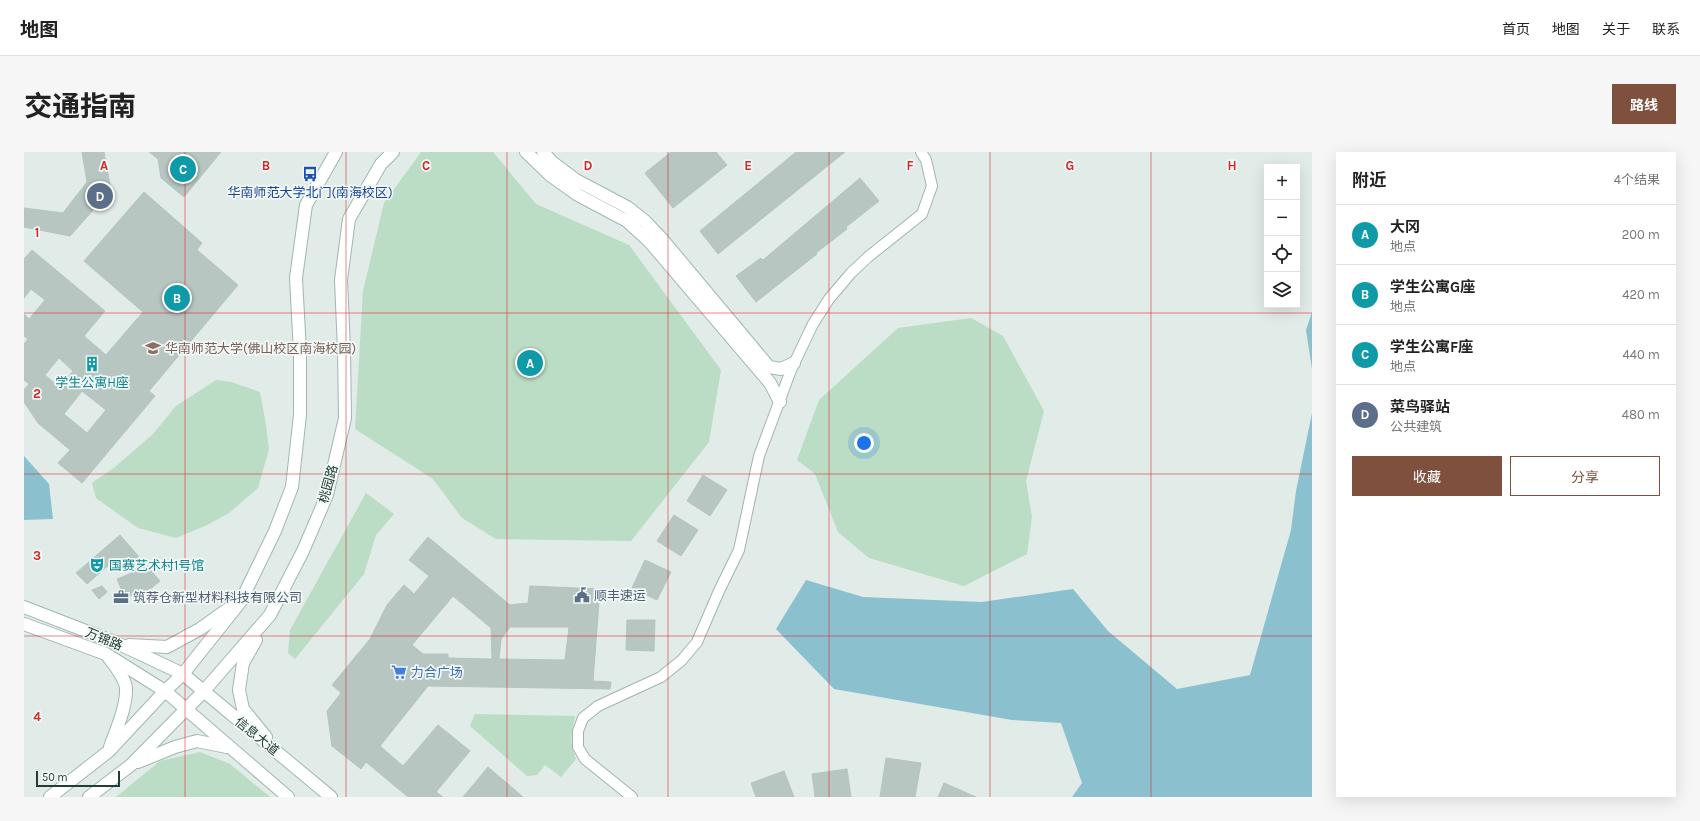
<!DOCTYPE html>
<html lang="zh">
<meta charset="utf-8">
<style>
:root{--surface:#fff;--page:#f6f6f6;--text:#222;--muted:#767676;--line:#e0e0e0;--accent:#7e503d}
body{margin:0;font-family:Karla,"Noto Sans SC",sans-serif;background:var(--page);color:var(--text)}
.controls{position:absolute;right:12px;top:12px;display:grid;overflow:hidden;border-radius:0px;box-shadow:0 4px 16px #0002}
.controls button{width:36px;height:36px;display:grid;place-items:center;padding:0;border:0;border-bottom:1px solid var(--line);background:var(--surface);color:var(--text);font:20px sans-serif}
.scale{position:absolute;left:12px;bottom:10px;width:84px;box-sizing:border-box;padding-left:4px;border:2px solid #223c36;border-top:0;font-size:11px;line-height:14px;white-space:nowrap;color:#223c36;-webkit-text-stroke:3px #f2f8f5;paint-order:stroke}
.you{position:absolute;left:840px;top:291px;width:14px;height:14px;margin:-10px;border:3px solid #fff;border-radius:50%;background:#1a73e8;box-shadow:0 0 0 6px #1a73e833}
.badge{display:grid;place-items:center;width:26px;height:26px;border-radius:50%;background:var(--accent);color:#fff;font-size:13px;font-weight:700}
.pin{position:absolute;translate:-50% -50%;border:2px solid #fff;box-shadow:0 1px 4px #0006}
.list{margin:0;padding:0;list-style:none}
h2{display:flex;justify-content:space-between;align-items:center;height:52px;margin:0;padding:0 16px;font-size:17px}
h2 small{font-size:13px;font-weight:400;color:var(--muted)}
.list li{display:grid;grid-template-columns:26px 1fr auto;gap:12px;align-items:center;box-sizing:border-box;height:60px;padding:0 16px;border-top:1px solid var(--line)}
.list b{display:block;font-size:15px;white-space:nowrap}
.list p{margin:0;font-size:13px;white-space:nowrap;color:var(--muted)}
.list em{font-size:13px;font-style:normal;color:var(--muted)}
.actions{display:flex;gap:8px;padding:12px 16px}
.actions a{flex:1;padding:9px 0;border:1px solid var(--accent);border-radius:0px;text-align:center;font-size:14px;color:var(--accent)}
.actions .main{background:var(--accent);color:#fff}
.icon{flex:none;width:22px;height:22px;fill:none;stroke:currentColor;stroke-width:2;stroke-linecap:round;stroke-linejoin:round}
.map{position:relative;flex:none;width:1288px;height:645px;overflow:hidden;border-radius:0px}
header{display:flex;align-items:center;gap:24px;box-sizing:border-box;height:56px;padding:0 20px;background:var(--surface);border-bottom:1px solid var(--line)}
header strong{font-size:19px}
nav{display:flex;gap:22px;margin-inline-start:auto;font-size:14px}
.intro{display:flex;align-items:center;justify-content:space-between;box-sizing:border-box;height:96px;padding:0 24px}
h1{margin:0;font-size:28px}
.button{padding:10px 18px;border-radius:0px;background:var(--accent);color:#fff;font-size:14px;font-weight:700}
main{display:flex;gap:24px;padding:0 24px}
aside{flex:1;background:var(--surface);border-radius:0px;box-shadow:0 4px 16px #0002}
.map>svg:first-child{display:block}
.green{fill:#bbdcc5}
.water{fill:#8bc1cf}
.building{fill:#b7c6c1;stroke:#b4c5bf;fill-rule:evenodd}
.lines{fill:none;stroke-linecap:round;stroke-linejoin:round}
.street-casing{stroke:#a4b3ae;stroke-width:12}
.secondary-casing{stroke:#a0b7b0;stroke-width:14}
.street{stroke:#fff;stroke-width:10}
.secondary{stroke:#fff;stroke-width:12}
.grid{fill:none;stroke:#d62828;stroke-width:1;stroke-opacity:0.55}
.labels{text-anchor:middle;dominant-baseline:central;stroke-width:3.5;stroke-linejoin:round;paint-order:stroke}
.transit-label{font-size:13px;fill:#164399;stroke:#f2f8f5}
.education-label{font-size:13px;fill:#785e54;stroke:#f2f8f5;text-anchor:start}
.culture-label{font-size:13px;fill:#0d838f;stroke:#f2f8f5}
.street-label{font-size:13px;fill:#223c36;stroke:#f2f8f5}
.service-label{font-size:13px;fill:#4e5e75;stroke:#f2f8f5;text-anchor:start}
.shop-label{font-size:13px;fill:#366cbe;stroke:#f2f8f5;text-anchor:start}
.grid-label{font-size:13px;text-anchor:middle;font-weight:bold;fill:#d62828;stroke:#f2f8f5;stroke-width:3.5;stroke-linejoin:round;paint-order:stroke}
</style>
<header>
<strong>地图</strong>
<nav><a>首页</a><a>地图</a><a>关于</a><a>联系</a></nav>
</header>
<div class="intro"><h1>交通指南</h1><a class="button">路线</a></div>
<main>
<div class="map">
<svg width="1288" height="645" viewBox="0 0 1288 645">
<rect width="100%" height="100%" fill="#e1ebe7"/>
<g class="green">
<path d="M397 0H469L512 52 605 93 697 218 685 290 607 389 472 387 438 366 409 327 331 277 339 139 360 51Z"/>
<path d="M947 166 979 184 1020 259 1002 329 1008 365 1003 402 940 434 845 406 814 380 791 322 773 308 795 248 874 176Z"/>
<path d="M192 228 207 230 236 240 242 273 245 297 234 336 205 361 181 374 152 386 114 376 72 346 68 331 91 315 129 282 152 254Z"/>
<path d="M342 341 370 362 352 383 340 422 271 507 264 501 266 478Z"/>
<path d="M451 562 551 564C547 581 545 590 552 607L537 625 521 613 513 623 503 624 446 574Z"/>
<path d="M176 600 206 612 246 645H92L136 609Z"/>
</g>
<g class="water">
<path d="M1288 160V217L1282 178Z"/>
<path d="M1288 261V645H1048L1058 631 1037 571 988 568 810 537 752 477 782 428 839 445 958 450 1049 437 1084 479 1153 537 1226 523 1267 378 1272 339Z"/>
<path d="M0 304 25 332 29 367 0 368Z"/>
</g>
<g class="building">
<path d="M58 0H80L87 38 46 84 0 75V56L39 61 63 30Z"/>
<path d="M125 0H197L160 45 137 26 134 7Z"/>
<path d="M647 0H692L703 13 649 56 621 21Z"/>
<path d="M772 0H821L694 102 676 79Z"/>
<path d="M836 26 855 49 822 75 823 77 792 101 793 102 732 150 712 124 737 106 739 108Z"/>
<path d="M120 40 178 91 173 98 214 133 125 239 131 244 58 331 34 311 46 298 14 271 0 250V238L5 232 0 228V192L4 187 0 184V162L5 167 21 148 7 137 0 146V107L8 98 81 159 60 184 82 203 119 160 60 109ZM35 206 49 219 35 235 21 223ZM58 239 82 258 63 281 40 262Z"/>
<path d="M679 323 703 338 686 364 663 349Z"/>
<path d="M650 363 674 378 657 404 633 389Z"/>
<path d="M96 383 136 429 117 445 114 441 101 446 93 427 108 421 94 405 63 432 52 421Z"/>
<path d="M404 385 486 453 504 451 506 434 576 437 569 529 587 530 586 537 404 534 356 594 379 614 414 573 446 599 412 640 419 645H384L342 610 337 617 308 594 303 559 317 541 308 533 346 487 363 453 380 433 390 442 405 424 385 408ZM429 444 467 476 468 507 424 506V502H399L388 493ZM486 475H545L541 508 475 507 477 487Z"/>
<path d="M621 408 647 420 633 448 608 436Z"/>
<path d="M78 434 83 440 75 447 68 438Z"/>
<path d="M603 468H631L630 499 602 498Z"/>
<path d="M862 606 897 611 891 645H856Z"/>
<path d="M464 615 499 645H439Z"/>
<path d="M823 617 827 645H791L788 622Z"/>
<path d="M760 619 770 645H732L727 631Z"/>
<path d="M920 631 952 645H914Z"/>
</g>
<g class="lines">
<g class="street-casing">
<path id="street" d="M608 645 561 607 554 595V579L559 566 574 554 637 525 658 508 673 490 695 439 715 398 735 304 767 218 789 172 805 147 827 121 844 105 898 62 908 34 902 8 897 0"/>
</g>
<g class="secondary-casing">
<g id="secondary">
<path d="M502 0 526 23 554 43 603 69 625 89 746 231 756 250"/>
<path d="M519 0 528 10 552 28 603 55 621 69 638 87 745 215 757 217 770 211"/>
<path d="M0 455 93 491 159 522 307 645"/>
<path d="M0 472 82 502 141 539 264 645"/>
<path d="M232 488 219 511 215 538 219 557 242 585"/>
<path d="M105 493 143 495 176 477 207 455"/>
<path d="M85 506C91 514 101 526 102 536 103 554 92 578 86 595"/>
<path d="M114 610 151 595 173 589 203 595"/>
<path d="M26 645 85 599 141 539 159 522 217 449 251 379 268 335 276 263V200L272 126 282 53 312 0"/>
<path d="M65 645 107 613 179 540 246 463 279 399 303 343 321 266 320 198 317 128 325 67 357 12 369 0"/>
</g>
</g>
<use href="#street" class="street"/>
<use href="#secondary" class="secondary"/>
</g>
<path class="grid" d="M161 0V645M322 0V645M483 0V645M644 0V645M805 0V645M966 0V645M1127 0V645M0 161H1288M0 322H1288M0 484H1288"/>
<defs>
<g id="bus-bare" transform="scale(1.2)"><path d="M-5-6H5V4H4V6H2V4H-2V6H-4V4H-5ZM-3.5-4V0h7V-4ZM-3.5 1.2v1.5H-2V1.2ZM2 1.2v1.5H3.5V1.2Z" fill="#1a4fb4" stroke="#f2f8f5" stroke-width="2.5" paint-order="stroke"/></g>
<g id="university-bare" transform="scale(1.2)"><path d="M0-5L7-2L0 1L-7-2ZM-4 1L0 2.5L4 1V4Q0 6-4 4Z" fill="#8d6e63" stroke="#f2f8f5" stroke-width="2.5" paint-order="stroke"/></g>
<g id="building-bare" transform="scale(1.2)"><path d="M-4-6H4V6H1V3H-1V6H-4ZM-2.5-4.3h1.7v1.8h-1.7ZM.8-4.3h1.7v1.8H.8ZM-2.5-1h1.7V.8h-1.7ZM.8-1h1.7V.8H.8Z" fill="#0f9aa8" stroke="#f2f8f5" stroke-width="2.5" paint-order="stroke"/></g>
<g id="theatre-bare" transform="scale(1.2)"><path d="M-5-5.5Q0-4 5-5.5V0Q5 5 0 6Q-5 5-5 0ZM-3.3-2.5H-1v1.5H-3.3ZM1-2.5H3.3v1.5H1ZM-2.8 1Q0 5.5 2.8 1Z" fill="#0f9aa8" stroke="#f2f8f5" stroke-width="2.5" paint-order="stroke"/></g>
<g id="civic-bare" transform="scale(1.2)"><path d="M-.6-6.5H3V-4.5H.6V-3L4-1V1h2V6H-6V1h2V-1L-.6-3ZM-1.2 2.5V6h2.4V2.5Z" fill="#5c6f8a" stroke="#f2f8f5" stroke-width="2.5" paint-order="stroke"/></g>
<g id="office-bare" transform="scale(1.2)"><path d="M-6-3h4V-5.5h4V-3h4V5H-6ZM-1-4.5V-3h2v-1.5ZM-6 0V1H6V0Z" fill="#5c6f8a" stroke="#f2f8f5" stroke-width="2.5" paint-order="stroke"/></g>
<g id="supermarket-bare" transform="scale(1.2)"><path d="M-6-5.5h2.5l.6 2H6L4.5 2H-2.5L-4.4-4H-6ZM-1.5 3.2a1.3 1.3 0 1 0 .1 0ZM3 3.2a1.3 1.3 0 1 0 .1 0Z" fill="#3f7fe0" stroke="#f2f8f5" stroke-width="2.5" paint-order="stroke"/></g>
</defs>
<g fill-rule="evenodd">
<use href="#bus-bare" x="286" y="22"/>
<use href="#university-bare" x="129" y="196"/>
<use href="#building-bare" x="68" y="212"/>
<use href="#theatre-bare" x="73" y="413"/>
<use href="#civic-bare" x="558" y="443"/>
<use href="#office-bare" x="97" y="445"/>
<use href="#supermarket-bare" x="375" y="520"/>
</g>
<g class="labels">
<g class="transit-label">
<text x="286" y="40">华南师范大学北门(南海校区)</text>
</g>
<g class="education-label">
<text x="141" y="196">华南师范大学(佛山校区南海校园)</text>
</g>
<g class="culture-label">
<text x="68" y="230">学生公寓H座</text>
<text x="85" y="413" text-anchor="start">国赛艺术村1号馆</text>
</g>
<g class="street-label">
<text transform="translate(304 332) rotate(-74)">桃园路</text>
<text transform="translate(80 487) rotate(22)">万锦路</text>
<text transform="translate(233 584) rotate(39)">信息大道</text>
</g>
<g class="service-label">
<text x="570" y="443">顺丰速运</text>
<text x="109" y="445">筑荐仓新型材料科技有限公司</text>
</g>
<g class="shop-label">
<text x="387" y="520">力合广场</text>
</g>
</g>
<g class="grid-label">
<text x="80" y="18">A</text>
<text x="242" y="18">B</text>
<text x="402" y="18">C</text>
<text x="564" y="18">D</text>
<text x="724" y="18">E</text>
<text x="886" y="18">F</text>
<text x="1046" y="18">G</text>
<text x="1208" y="18">H</text>
<text x="13" y="85">1</text>
<text x="13" y="246">2</text>
<text x="13" y="408">3</text>
<text x="13" y="569">4</text>
</g>
</svg>
<div class="controls">
<button>+</button>
<button>−</button>
<button><svg class="icon" aria-label="locate" viewBox="0 0 24 24"><circle cx="12" cy="12" r="6"/><path d="M12 2v4M12 18v4M2 12h4M18 12h4"/></svg></button>
<button><svg class="icon" aria-label="layers" viewBox="0 0 24 24"><path d="M12 4l9 5-9 5-9-5zM3 14l9 5 9-5"/></svg></button>
</div>
<div class="scale">50 m</div>
<div class="you"></div>
<div class="pin badge" style="left:506px;top:211px;background:#0f9aa8">A</div>
<div class="pin badge" style="left:153px;top:146px;background:#0f9aa8">B</div>
<div class="pin badge" style="left:159px;top:17px;background:#0f9aa8">C</div>
<div class="pin badge" style="left:76px;top:44px;background:#5c6f8a">D</div>
</div>
<aside>
<h2>附近<small>4个结果</small></h2>
<ul class="list">
<li><span class="badge" style="background:#0f9aa8">A</span><div><b>大冈</b><p>地点</p></div><em>200 m</em></li>
<li><span class="badge" style="background:#0f9aa8">B</span><div><b>学生公寓G座</b><p>地点</p></div><em>420 m</em></li>
<li><span class="badge" style="background:#0f9aa8">C</span><div><b>学生公寓F座</b><p>地点</p></div><em>440 m</em></li>
<li><span class="badge" style="background:#5c6f8a">D</span><div><b>菜鸟驿站</b><p>公共建筑</p></div><em>480 m</em></li>
</ul>
<div class="actions"><a class="main">收藏</a><a>分享</a></div>
</aside>
</main>
